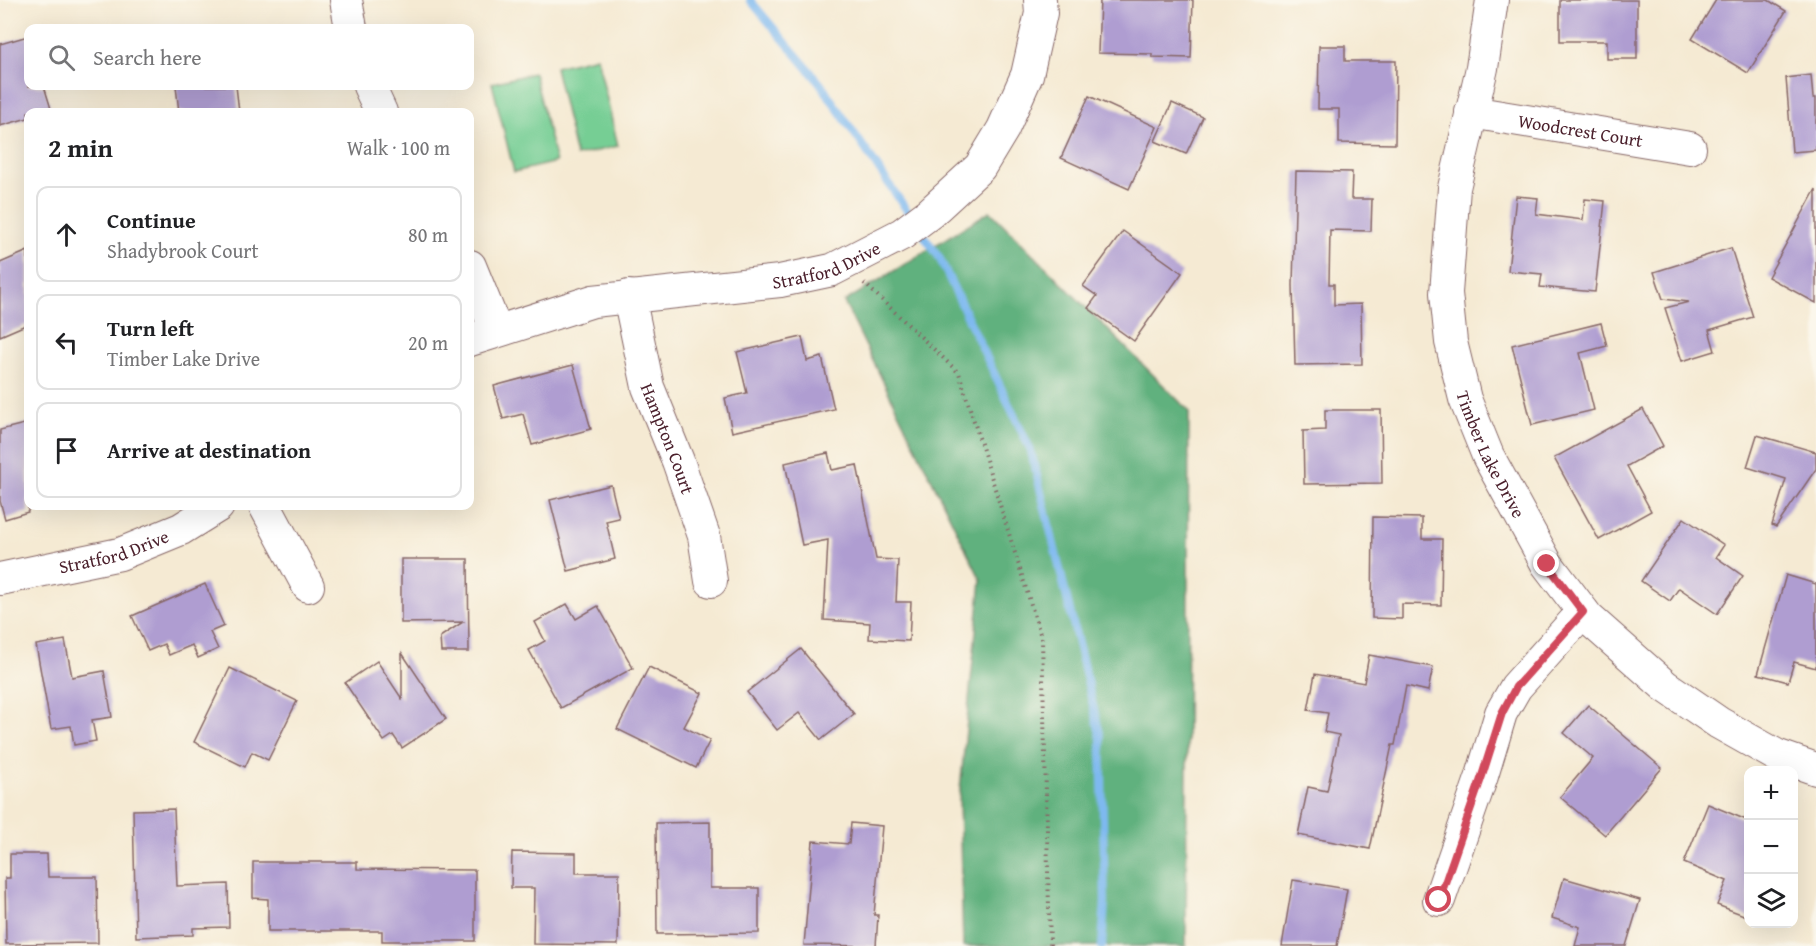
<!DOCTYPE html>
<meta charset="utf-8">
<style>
:root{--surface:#fff;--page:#f6f6f6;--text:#202124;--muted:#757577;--line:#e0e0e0}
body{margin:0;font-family:"Gentium Book Plus",serif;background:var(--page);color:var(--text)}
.controls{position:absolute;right:18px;bottom:18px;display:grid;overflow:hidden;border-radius:12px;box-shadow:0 6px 24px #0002}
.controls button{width:54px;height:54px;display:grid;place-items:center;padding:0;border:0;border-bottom:2px solid var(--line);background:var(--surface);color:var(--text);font:30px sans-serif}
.stop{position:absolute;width:18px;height:18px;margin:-14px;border:4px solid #d1495b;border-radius:50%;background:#fff}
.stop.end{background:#d1495b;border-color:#fff;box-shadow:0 2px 6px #0008}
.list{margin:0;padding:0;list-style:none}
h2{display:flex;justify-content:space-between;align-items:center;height:78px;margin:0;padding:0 24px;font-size:26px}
h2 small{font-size:20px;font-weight:400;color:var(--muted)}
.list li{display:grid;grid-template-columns:39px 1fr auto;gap:18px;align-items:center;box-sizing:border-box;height:96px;margin:0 12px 12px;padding:0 12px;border:2px solid var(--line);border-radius:12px}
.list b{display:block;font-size:22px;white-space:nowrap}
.list p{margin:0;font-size:20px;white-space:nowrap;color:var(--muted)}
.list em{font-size:20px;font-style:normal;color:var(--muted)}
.icon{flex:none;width:33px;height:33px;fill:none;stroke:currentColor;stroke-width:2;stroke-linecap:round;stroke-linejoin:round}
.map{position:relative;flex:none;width:1816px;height:946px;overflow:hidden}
.search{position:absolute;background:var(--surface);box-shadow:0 6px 24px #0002;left:24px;top:24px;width:450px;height:66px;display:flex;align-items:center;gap:15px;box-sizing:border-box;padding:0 21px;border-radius:12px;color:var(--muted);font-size:22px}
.panel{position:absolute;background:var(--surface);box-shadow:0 6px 24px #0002;left:24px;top:108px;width:450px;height:402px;border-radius:12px}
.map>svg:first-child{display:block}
.green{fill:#76ce94;stroke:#607660;stroke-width:1.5}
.forest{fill:#60b17e;stroke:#556854;stroke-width:1.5}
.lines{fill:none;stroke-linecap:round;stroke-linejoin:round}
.stream{stroke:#7eb9f0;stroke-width:8}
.building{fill:#af9dd1}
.minor-casing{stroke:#866666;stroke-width:34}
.path{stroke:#866666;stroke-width:4;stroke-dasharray:1.5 4.5;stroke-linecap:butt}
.minor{stroke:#fff;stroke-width:32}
.route{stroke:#d1495b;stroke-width:8}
.labels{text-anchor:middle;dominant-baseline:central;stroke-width:4.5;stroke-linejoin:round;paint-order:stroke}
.street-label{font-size:18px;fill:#4a1f2b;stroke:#fbf7ec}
</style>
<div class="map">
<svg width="1816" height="946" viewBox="0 0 1816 946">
<rect width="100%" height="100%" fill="#fbf7ec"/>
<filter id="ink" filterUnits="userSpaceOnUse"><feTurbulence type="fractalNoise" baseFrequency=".0167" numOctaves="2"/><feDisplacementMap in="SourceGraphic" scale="12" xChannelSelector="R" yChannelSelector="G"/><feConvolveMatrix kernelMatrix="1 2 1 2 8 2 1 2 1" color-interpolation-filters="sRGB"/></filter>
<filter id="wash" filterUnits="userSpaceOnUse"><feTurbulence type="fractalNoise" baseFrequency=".008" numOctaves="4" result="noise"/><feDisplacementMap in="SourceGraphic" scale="24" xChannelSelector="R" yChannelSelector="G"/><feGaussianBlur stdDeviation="1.35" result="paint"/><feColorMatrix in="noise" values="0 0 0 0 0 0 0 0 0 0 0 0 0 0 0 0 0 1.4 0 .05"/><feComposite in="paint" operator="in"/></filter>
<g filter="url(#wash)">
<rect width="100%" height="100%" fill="#f5ead3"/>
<g class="green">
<path d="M597 57 618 146 576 156 555 67Z"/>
<path d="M534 73 556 162 514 172 492 83Z"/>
</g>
<path class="forest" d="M990 211 1189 411 1186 946H963L959 800 981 580 844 302Z"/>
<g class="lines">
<g class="stream">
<path d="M750 0 820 83 912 218"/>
<path d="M920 230 939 257 1031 451 1101 738 1105 901 1102 946"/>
</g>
</g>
<g id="blocks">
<g class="building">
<path d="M1100 0H1193L1191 58 1152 57V54L1098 53Z"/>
<path d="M1560 0H1637V59H1607V41H1560Z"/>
<path d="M1716 0H1768L1786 11 1748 73 1692 39Z"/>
<path d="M28 36V86H44L52 112H28V118L0 126V44Z"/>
<path d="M1319 46H1345V61H1396L1395 144 1339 143V109H1318Z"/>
<path d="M1811 75 1813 98H1816V150L1792 152 1786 78Z"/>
<path d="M176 86H236L239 112H179Z"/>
<path d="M1089 96 1157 127 1129 189 1061 158Z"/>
<path d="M1172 103 1203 117 1186 154 1155 141Z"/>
<path d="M1296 171 1352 172 1351 199H1372L1371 231 1330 230 1329 284H1334V305L1361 304 1362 364 1295 365 1293 285Z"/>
<path d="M1816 189V303L1768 277Z"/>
<path d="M1516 196 1538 198 1536 214 1583 220 1585 199 1605 201 1595 292 1540 287 1542 274 1508 271Z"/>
<path d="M1123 231 1182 273 1134 341 1088 308 1097 296 1083 286Z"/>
<path d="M1731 248 1753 317 1709 330 1715 351 1682 361 1665 308 1689 302 1663 299 1654 272Z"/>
<path d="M28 251V324L0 336V263Z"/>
<path d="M1601 323 1607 346 1580 353 1594 410 1532 425 1512 345Z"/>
<path d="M802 337 807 361 822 357 834 409 732 432 725 398 747 393 737 352Z"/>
<path d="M573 365 591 429 532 445 523 414 503 419 494 386Z"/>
<path d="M1643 409 1663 446 1627 466 1651 511 1599 540 1554 458Z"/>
<path d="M1325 410H1381L1382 483 1304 484 1303 431 1325 430Z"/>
<path d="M28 423V512L5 519 0 501V430Z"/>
<path d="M1757 435 1816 452V469L1776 527 1772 525 1786 479 1747 467Z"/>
<path d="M828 453 832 470 857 465 876 559 898 560 896 602H911L909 641 869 639 870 623 824 620 828 540 802 545 785 463Z"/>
<path d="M611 485 619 518 606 521 615 559 568 571 550 500Z"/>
<path d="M1373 517 1422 518V539H1442L1441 605 1402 604V619L1372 618Z"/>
<path d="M1684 518 1724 545 1716 557 1743 576 1717 614 1679 588 1670 601 1641 581Z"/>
<path d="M401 559H468L469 652H441L440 637 463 622 401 623Z"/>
<path d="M1786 575 1816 584V668L1794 662 1788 682 1758 674Z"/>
<path d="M205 584 224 626 210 632 218 649 198 658 192 645 169 655 164 644 148 651 132 616Z"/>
<path d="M567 604 576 619 598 606 633 668 561 708 529 650 545 641 535 622Z"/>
<path d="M65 640 72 677 104 671 112 717 92 720 96 741 74 745 71 726 51 729 36 645Z"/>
<path d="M801 649 854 714 821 740 799 713 777 730 747 692Z"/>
<path d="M402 653 446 719 402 748 393 735 384 741 345 683 377 661 402 699Z"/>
<path d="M1369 655 1433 667 1428 691 1406 686 1395 745H1392L1370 849 1298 835 1308 787 1327 791 1339 735 1324 732 1328 713 1308 710 1315 674 1364 683Z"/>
<path d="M649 667 702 693 684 727 710 740 696 768 617 729Z"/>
<path d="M230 668 297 701 268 760 252 752 245 767 194 742Z"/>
<path d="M1588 705 1662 768 1605 835 1560 797 1593 758 1564 733Z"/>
<path d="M1708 804 1749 821V917L1717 905 1727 881 1684 863Z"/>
<path d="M174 809 177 886 228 884 229 927 193 928V935L136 937 133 810Z"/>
<path d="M710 822V888H759V933L657 934 656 823Z"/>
<path d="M851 823 882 826 874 915H878L876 946 804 945 813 841 849 844Z"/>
<path d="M512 852 576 853V873H619L618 945 533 944 534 888H511Z"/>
<path d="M10 854H47L48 877H97L98 943 6 944 5 878H10Z"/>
<path d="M253 862H357V869L475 870V941H382V931H268V899L253 898Z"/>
<path d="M1564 878 1640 900 1626 946H1575L1580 927 1552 918Z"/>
<path d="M1293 880 1347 889 1337 946H1282Z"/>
</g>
</g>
</g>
<g filter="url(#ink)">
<use href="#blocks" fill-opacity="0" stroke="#866666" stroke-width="1.5"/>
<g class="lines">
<g class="minor-casing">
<g id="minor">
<path d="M346 0 351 28"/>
<path id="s1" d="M1492 0 1482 68 1454 188 1446 293 1451 342 1465 399 1488 456 1547 564 1588 618 1665 686 1719 723 1776 755 1816 769"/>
<path d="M369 86 381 112"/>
<path id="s2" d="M1471 112 1690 148"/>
<path d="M470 266 496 330"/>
<path id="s3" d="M629 296 648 387 678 461 704 536 711 581"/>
<path id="s4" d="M470 340 593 301 780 281 832 270 902 234 930 213 980 167 1003 129 1027 75 1041 13 1040 0"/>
<path d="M265 506 308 586"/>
<path id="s5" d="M0 579 120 554 181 529 218 506"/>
<path d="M1439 900 1482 776 1501 713 1516 687 1583 612"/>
</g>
</g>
<path class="path" d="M864 283 959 373 1042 640 1050 946"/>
<use href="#minor" class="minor"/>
</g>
</g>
<g class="lines" filter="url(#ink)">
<path class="route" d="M1439 900 1482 776 1502 713 1516 687 1583 612 1547 564"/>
</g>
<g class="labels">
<g class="street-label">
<text stroke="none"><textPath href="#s2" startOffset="111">Woodcrest Court</textPath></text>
<text stroke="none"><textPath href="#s4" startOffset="366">Stratford Drive</textPath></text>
<text stroke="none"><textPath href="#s3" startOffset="148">Hampton Court</textPath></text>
<text stroke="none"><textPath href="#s1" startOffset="466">Timber Lake Drive</textPath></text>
<text stroke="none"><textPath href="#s5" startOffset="117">Stratford Drive</textPath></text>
</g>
</g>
</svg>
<div class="controls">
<button>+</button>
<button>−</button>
<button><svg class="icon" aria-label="layers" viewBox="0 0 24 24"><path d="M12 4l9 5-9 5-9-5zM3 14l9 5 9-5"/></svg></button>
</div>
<div class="stop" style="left:1439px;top:900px"></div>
<div class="stop end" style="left:1547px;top:564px"></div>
<div class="search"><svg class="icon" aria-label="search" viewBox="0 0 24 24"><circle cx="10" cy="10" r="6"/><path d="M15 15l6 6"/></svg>Search here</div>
<section class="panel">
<h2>2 min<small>Walk · 100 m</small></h2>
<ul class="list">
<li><svg class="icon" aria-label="ahead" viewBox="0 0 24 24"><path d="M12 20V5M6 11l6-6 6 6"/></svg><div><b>Continue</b><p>Shadybrook Court</p></div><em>80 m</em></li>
<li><svg class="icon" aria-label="left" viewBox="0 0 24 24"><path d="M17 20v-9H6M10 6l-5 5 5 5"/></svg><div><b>Turn left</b><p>Timber Lake Drive</p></div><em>20 m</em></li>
<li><svg class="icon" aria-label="arrive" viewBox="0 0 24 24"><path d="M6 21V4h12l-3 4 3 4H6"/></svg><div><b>Arrive at destination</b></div></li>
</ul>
</section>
</div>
